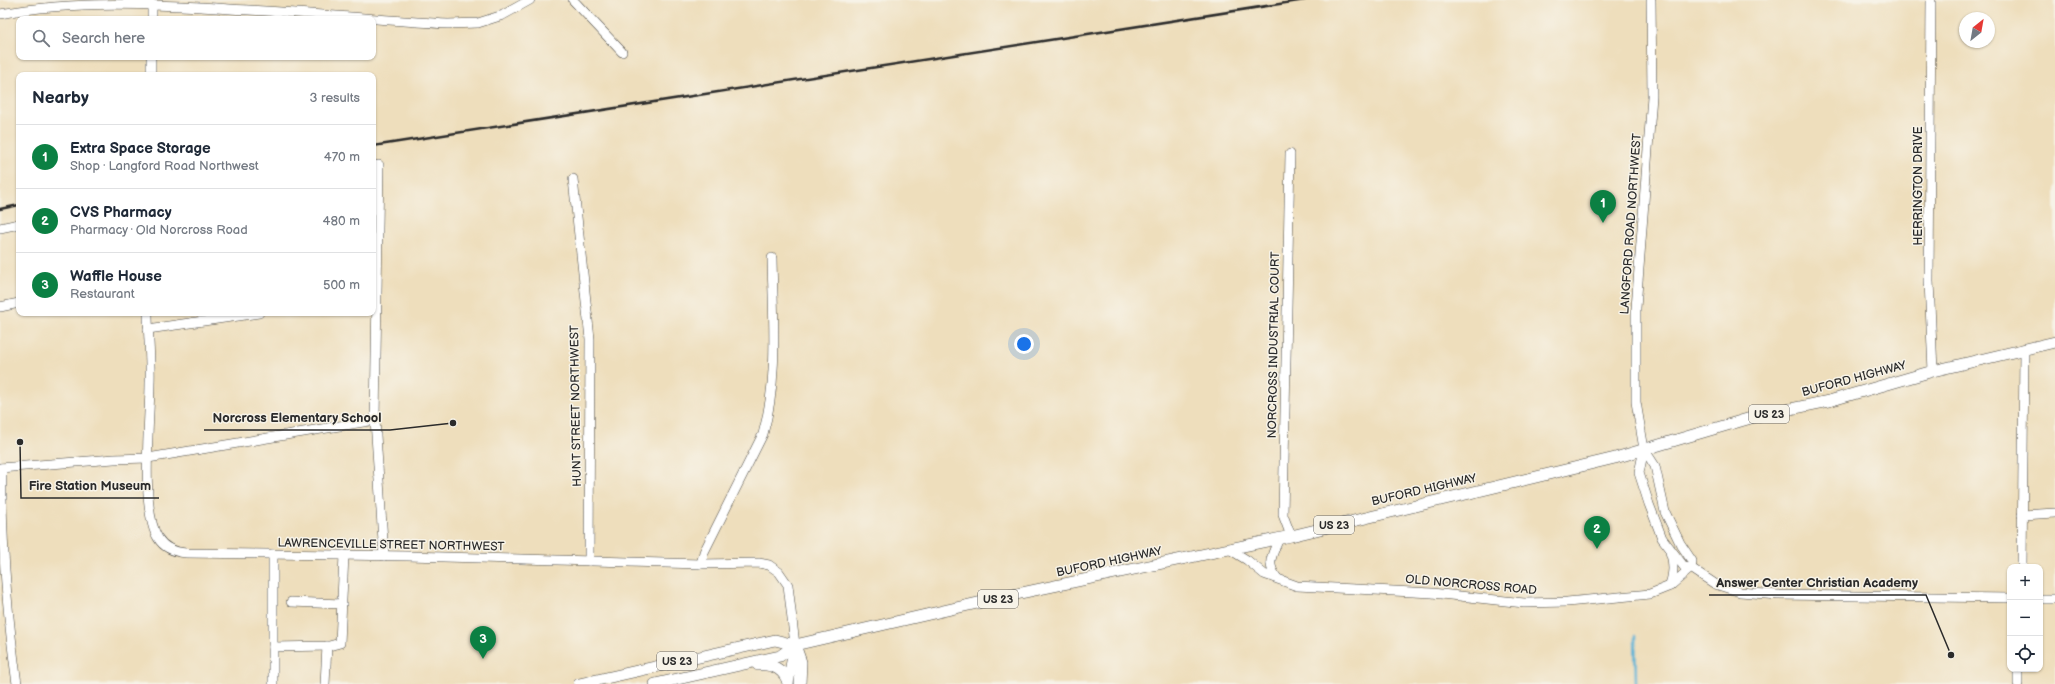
<!DOCTYPE html>
<meta charset="utf-8">
<style>
:root{--surface:#fff;--page:#f2f2f3;--text:#1f2937;--muted:#747a83;--line:#e0e1e3;--accent:#0b8043}
body{margin:0;font-family:"Balsamiq Sans",sans-serif;background:var(--page);color:var(--text)}
.controls{position:absolute;right:12px;bottom:12px;display:grid;overflow:hidden;border-radius:8px;box-shadow:0 1px 3px #0004}
.controls button{width:36px;height:36px;display:grid;place-items:center;padding:0;border:0;border-bottom:1px solid var(--line);background:var(--surface);color:var(--text);font:20px sans-serif}
.compass{position:absolute;left:1959px;top:12px;width:36px;height:36px;border-radius:50%;background:var(--surface);box-shadow:0 1px 3px #0004;rotate:31deg}
.you{position:absolute;left:1024px;top:344px;width:14px;height:14px;margin:-10px;border:3px solid #fff;border-radius:50%;background:#1a73e8;box-shadow:0 0 0 6px #1a73e833}
.badge{display:grid;place-items:center;width:26px;height:26px;border-radius:50%;background:var(--accent);color:#fff;font-size:13px;font-weight:700}
.pin{position:absolute;translate:-50% -33px;filter:drop-shadow(0 1px 2px #0008)}
.pin::after{content:'';position:absolute;top:21px;width:14px;height:12px;background:inherit;clip-path:polygon(0 0,100% 0,50% 100%)}
.list{margin:0;padding:0;list-style:none}
h2{display:flex;justify-content:space-between;align-items:center;height:52px;margin:0;padding:0 16px;font-size:17px}
h2 small{font-size:13px;font-weight:400;color:var(--muted)}
.list li{display:grid;grid-template-columns:26px 1fr auto;gap:12px;align-items:center;box-sizing:border-box;height:64px;padding:0 16px;border-top:1px solid var(--line)}
.list b{display:block;font-size:15px;white-space:nowrap}
.list p{margin:0;font-size:13px;white-space:nowrap;color:var(--muted)}
.list em{font-size:13px;font-style:normal;color:var(--muted)}
.icon{flex:none;width:22px;height:22px;fill:none;stroke:currentColor;stroke-width:2;stroke-linecap:round;stroke-linejoin:round}
.map{position:relative;flex:none;width:2055px;height:684px;overflow:hidden}
.search{position:absolute;background:var(--surface);box-shadow:0 1px 3px #0004;left:16px;top:16px;width:360px;height:44px;display:flex;align-items:center;gap:10px;box-sizing:border-box;padding:0 14px;border-radius:8px;color:var(--muted);font-size:15px}
.panel{position:absolute;background:var(--surface);box-shadow:0 1px 3px #0004;left:16px;top:72px;width:360px;height:244px;border-radius:8px}
.map>svg:first-child{display:block}
.lines{fill:none;stroke-linecap:round;stroke-linejoin:round}
.stream{stroke:#5ab3d7;stroke-width:2.5}
.minor-casing{stroke:#484641;stroke-width:10}
.major-casing{stroke:#484641;stroke-width:12}
.minor{stroke:#fff;stroke-width:9}
.major{stroke:#fff;stroke-width:11}
.rail{stroke:#2b2b2b;stroke-width:2.5}
.labels{text-anchor:middle;dominant-baseline:central;stroke-width:3;stroke-linejoin:round;paint-order:stroke}
.shield{fill:#f7f3e8;stroke:#686764;stroke-width:1}
.shield-label{font-size:11px;font-weight:bold;fill:#2b2b2b}
.street-label{font-size:12px;fill:#2b2b2b;stroke:#f7f3e8}
.leader{fill:none;stroke:#2b2b2b;stroke-width:1.5}
.callout-dot{fill:#2b2b2b;stroke:#f7f3e8;stroke-width:1.5}
.callout-label{font-size:13px;text-anchor:middle;font-weight:bold;fill:#2b2b2b;stroke:#f7f3e8;stroke-width:3;stroke-linejoin:round;paint-order:stroke}
</style>
<div class="map">
<svg width="2055" height="684" viewBox="0 0 2055 684">
<rect width="100%" height="100%" fill="#f7f3e8"/>
<filter id="ink" filterUnits="userSpaceOnUse"><feTurbulence type="fractalNoise" baseFrequency=".025" numOctaves="2"/><feDisplacementMap in="SourceGraphic" scale="8" xChannelSelector="R" yChannelSelector="G"/><feConvolveMatrix kernelMatrix="1 2 1 2 8 2 1 2 1" color-interpolation-filters="sRGB"/></filter>
<filter id="wash" filterUnits="userSpaceOnUse"><feTurbulence type="fractalNoise" baseFrequency=".012" numOctaves="4" result="noise"/><feDisplacementMap in="SourceGraphic" scale="16" xChannelSelector="R" yChannelSelector="G"/><feGaussianBlur stdDeviation="0.9" result="paint"/><feColorMatrix in="noise" values="0 0 0 0 0 0 0 0 0 0 0 0 0 0 0 0 0 1.4 0 .05"/><feComposite in="paint" operator="in"/></filter>
<g filter="url(#wash)">
<rect width="100%" height="100%" fill="#eedebc"/>
<g class="lines">
<path class="stream" d="M1635 636 1636 684"/>
</g>
</g>
<g filter="url(#ink)">
<g class="lines">
<g class="minor-casing">
<g id="minor">
<path d="M573 0 622 52"/>
<path d="M1651 0 1652 96 1636 308V402L1644 449 1655 466 1665 512 1680 543 1692 561 1691 568"/>
<path d="M1931 0 1929 281 1933 371"/>
<path d="M0 14C76 0 153 4 230 9 303 13 375 19 448 24L478 23 503 15 530 0"/>
<path d="M152 19V4"/>
<path d="M151 75V57"/>
<path d="M1290 154 1283 515 1291 536"/>
<path d="M373 166 379 165 375 420 384 556"/>
<path d="M573 179 590 339 589 561"/>
<path d="M0 228 19 224"/>
<path d="M0 307 19 303"/>
<path d="M148 313C148 337 151 360 150 383 150 419 140 509 158 538 164 548 175 552 186 553L408 556 701 564 759 563 769 565 779 572 788 585 795 645"/>
<path d="M148 329 259 313"/>
<path d="M1644 449 1639 473 1649 504 1662 538 1685 568H1691"/>
<path d="M0 468 114 459 148 458 375 420"/>
<path d="M2 468C1 541 7 612 17 684"/>
<path d="M2022 515 2055 513"/>
<path d="M1229 549 1247 560 1264 574 1297 586 1432 593 1524 603 1567 602 1650 594 1670 586 1691 568"/>
<path d="M701 564 704 552 763 434C779 378 773 316 772 258"/>
<path d="M2022 567 2024 350"/>
<path d="M1691 568 1715 584 1740 592 1778 595 2010 598"/>
<path d="M1277 578C1265 562 1273 555 1279 538"/>
<path d="M1670 586C1673 574 1675 564 1670 552"/>
<path d="M2040 599H2055"/>
<path d="M291 602 342 604"/>
<path d="M273 647 329 646 340 643 344 555"/>
<path d="M273 684V554"/>
<path d="M325 684 327 646"/>
<path d="M2018 684V669"/>
</g>
</g>
<g class="major-casing">
<g id="major">
<path d="M795 645 801 662 800 684"/>
<path d="M758 665C772 664 784 669 788 683"/>
<path d="M788 683 795 645"/>
<path d="M579 684 775 640 795 645"/>
<path d="M655 684 780 656 795 645 1021 593 1291 536 1615 458 1761 415 1829 401 1933 371 2055 342"/>
</g>
</g>
<use href="#minor" class="minor"/>
<use href="#major" class="major"/>
<g class="rail">
<path d="M373 146 1305 0"/>
<path d="M0 209 19 205"/>
</g>
</g>
</g>
<g class="labels">
<g class="shield">
<rect x="1749" y="405" width="40" height="18" rx="3"/>
<rect x="1314" y="516" width="40" height="18" rx="3"/>
<rect x="978" y="590" width="40" height="18" rx="3"/>
<rect x="657" y="652" width="40" height="18" rx="3"/>
</g>
<g class="shield-label">
<text x="1769" y="414">US 23</text>
<text x="1334" y="525">US 23</text>
<text x="998" y="599">US 23</text>
<text x="677" y="661">US 23</text>
</g>
<g class="street-label">
<text transform="translate(1918 186) rotate(-90)">HERRINGTON DRIVE</text>
<text transform="translate(1631 224) rotate(-86)">LANGFORD ROAD NORTHWEST</text>
<text transform="translate(1274 345) rotate(-89)">NORCROSS INDUSTRIAL COURT</text>
<text transform="translate(1854 379) rotate(-15)">BUFORD HIGHWAY</text>
<text transform="translate(576 406) rotate(-91)">HUNT STREET NORTHWEST</text>
<text transform="translate(1424 490) rotate(-13)">BUFORD HIGHWAY</text>
<text transform="translate(391 545) rotate(1)">LAWRENCEVILLE STREET NORTHWEST</text>
<text transform="translate(1109 562) rotate(-12)">BUFORD HIGHWAY</text>
<text transform="translate(1471 585) rotate(5)">OLD NORCROSS ROAD</text>
</g>
</g>
<path class="leader" d="M453 423L390 430H204M20 442L21 498H159M1951 655L1926 595H1709"/>
<g class="callout-dot">
<circle cx="453" cy="423" r="4"/>
<circle cx="20" cy="442" r="4"/>
<circle cx="1951" cy="655" r="4"/>
</g>
<g class="callout-label">
<text x="297" y="422">Norcross Elementary School</text>
<text x="90" y="490">Fire Station Museum</text>
<text x="1817" y="587">Answer Center Christian Academy</text>
</g>
</svg>
<div class="controls">
<button>+</button>
<button>−</button>
<button><svg class="icon" aria-label="locate" viewBox="0 0 24 24"><circle cx="12" cy="12" r="6"/><path d="M12 2v4M12 18v4M2 12h4M18 12h4"/></svg></button>
</div>
<svg class="compass" viewBox="-18 -18 36 36"><path d="M0-13l5 13h-10z" fill="#e53935"/><path d="M0 13l5-13h-10z" fill="#747a83"/></svg>
<div class="you"></div>
<div class="pin badge" style="left:1603px;top:223px">1</div>
<div class="pin badge" style="left:1597px;top:549px">2</div>
<div class="pin badge" style="left:483px;top:659px">3</div>
<div class="search"><svg class="icon" aria-label="search" viewBox="0 0 24 24"><circle cx="10" cy="10" r="6"/><path d="M15 15l6 6"/></svg>Search here</div>
<section class="panel">
<h2>Nearby<small>3 results</small></h2>
<ul class="list">
<li><span class="badge">1</span><div><b>Extra Space Storage</b><p>Shop · Langford Road Northwest</p></div><em>470 m</em></li>
<li><span class="badge">2</span><div><b>CVS Pharmacy</b><p>Pharmacy · Old Norcross Road</p></div><em>480 m</em></li>
<li><span class="badge">3</span><div><b>Waffle House</b><p>Restaurant</p></div><em>500 m</em></li>
</ul>
</section>
</div>
